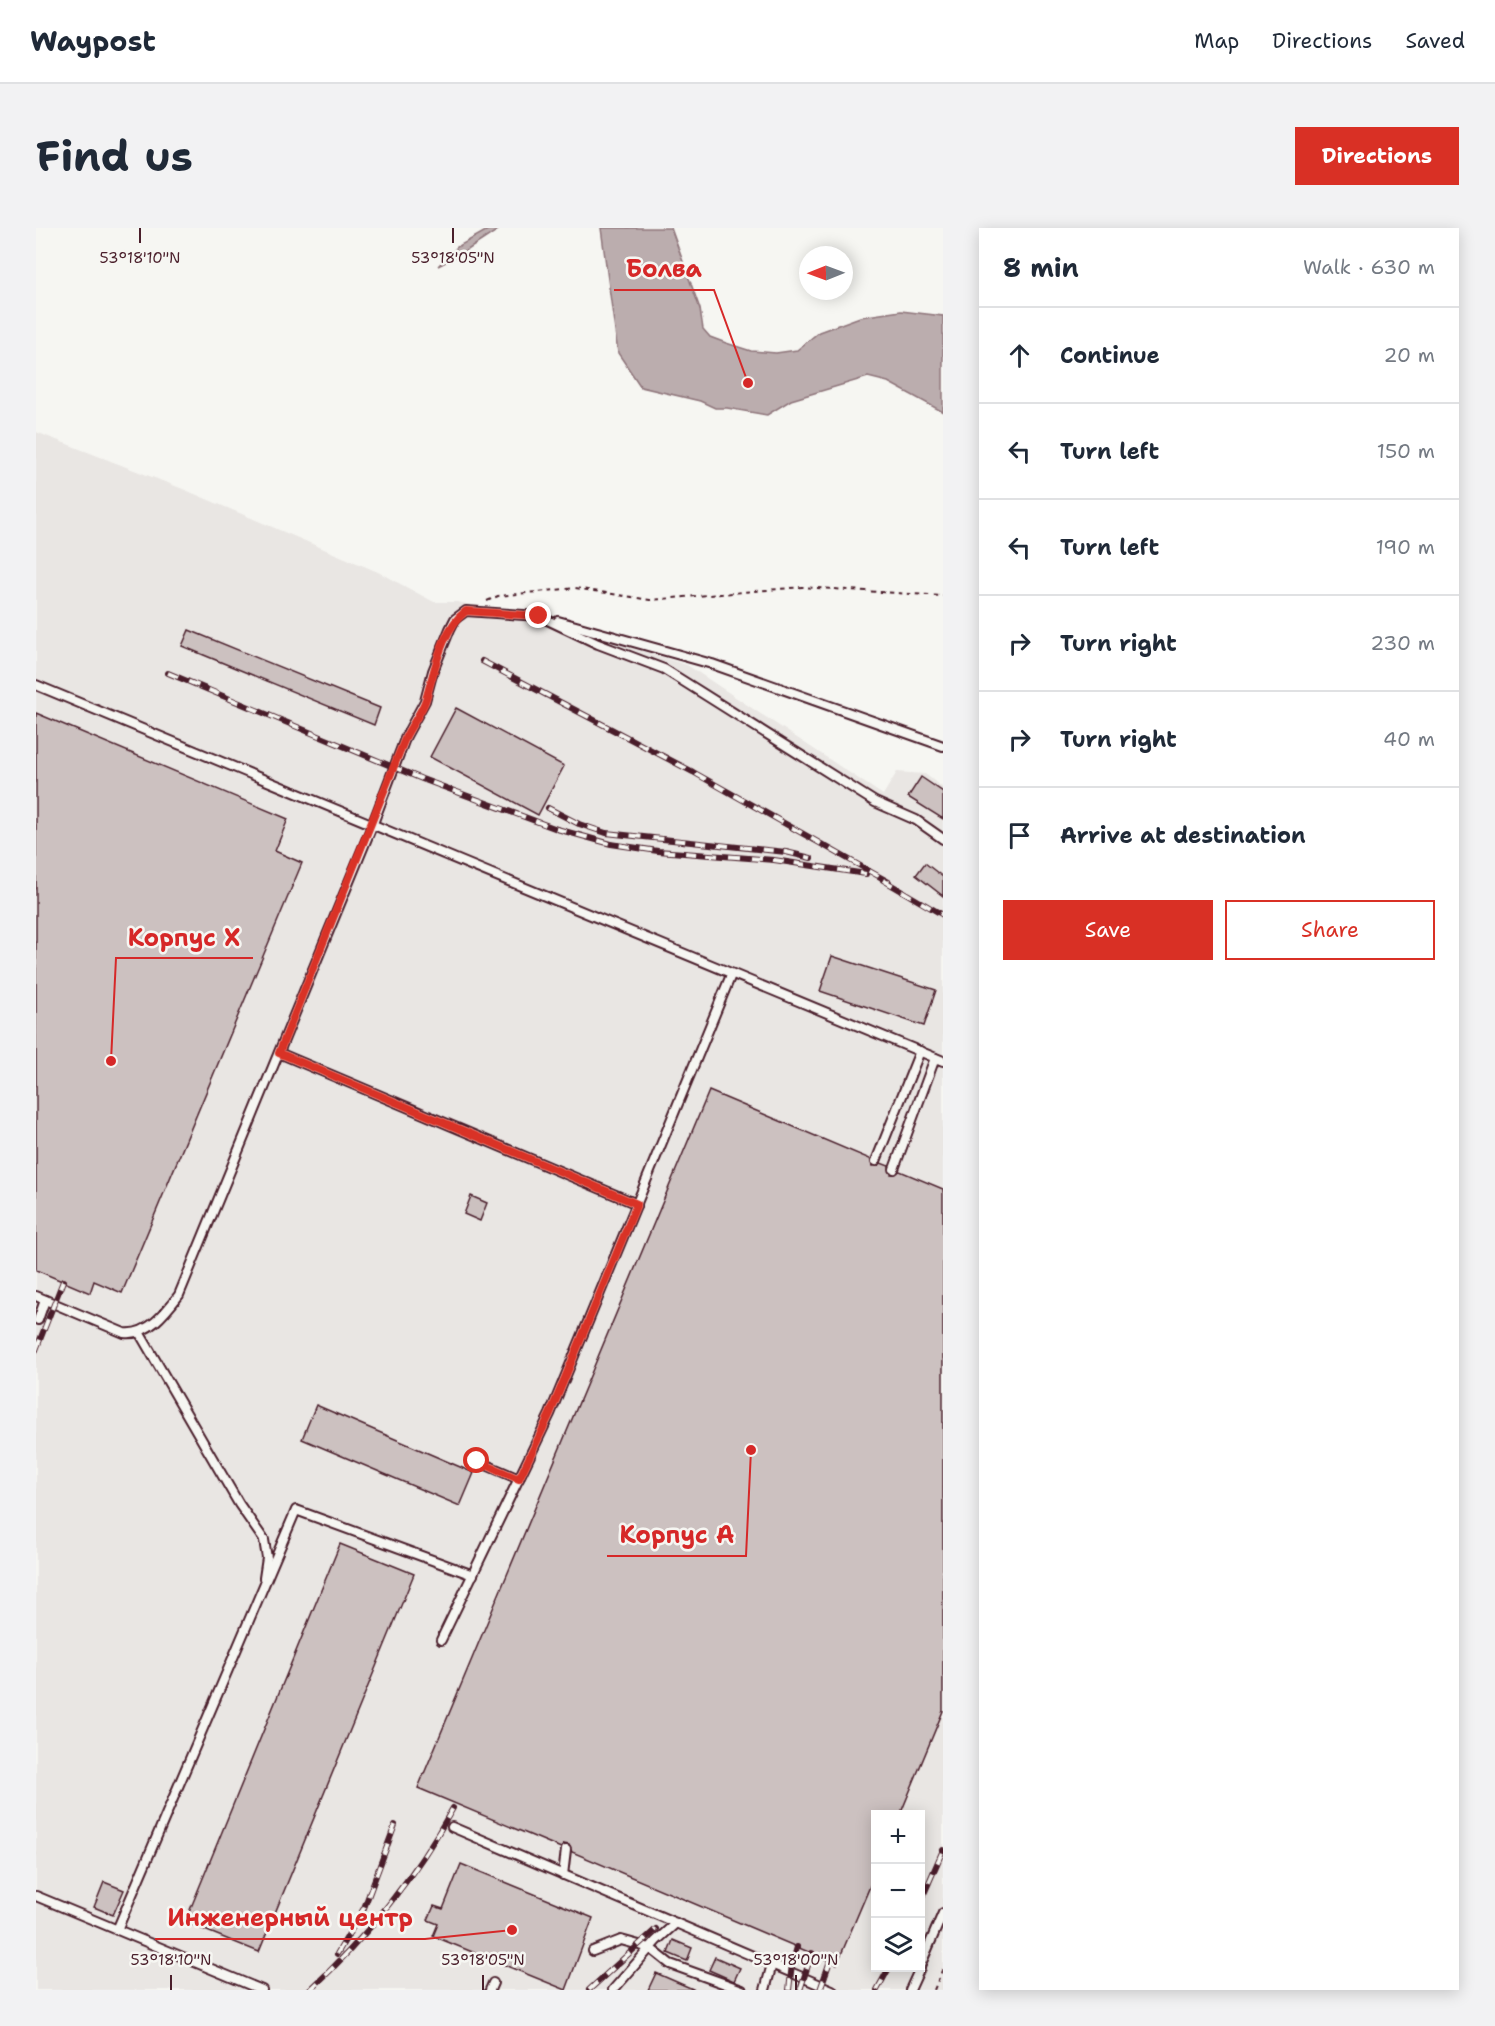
<!DOCTYPE html>
<meta charset="utf-8">
<style>
:root{--surface:#fff;--page:#f2f2f3;--text:#1f2937;--muted:#747a83;--line:#e0e1e3;--accent:#d93025}
body{margin:0;font-family:"Shantell Sans",sans-serif;background:var(--page);color:var(--text)}
.controls{position:absolute;right:18px;bottom:18px;display:grid;overflow:hidden;border-radius:0px;box-shadow:0 3px 15px #0003}
.controls button{width:54px;height:54px;display:grid;place-items:center;padding:0;border:0;border-bottom:2px solid var(--line);background:var(--surface);color:var(--text);font:30px sans-serif}
.compass{position:absolute;left:763px;top:18px;width:54px;height:54px;border-radius:50%;background:var(--surface);box-shadow:0 3px 15px #0003;rotate:269deg}
.stop{position:absolute;width:18px;height:18px;margin:-14px;border:4px solid #d93025;border-radius:50%;background:#fff}
.stop.end{background:#d93025;border-color:#fff;box-shadow:0 2px 6px #0008}
.list{margin:0;padding:0;list-style:none}
h2{display:flex;justify-content:space-between;align-items:center;height:78px;margin:0;padding:0 24px;font-size:26px}
h2 small{font-size:20px;font-weight:400;color:var(--muted)}
.list li{display:grid;grid-template-columns:39px 1fr auto;gap:18px;align-items:center;box-sizing:border-box;height:96px;padding:0 24px;border-top:2px solid var(--line)}
.list b{display:block;font-size:22px;white-space:nowrap}
.list em{font-size:20px;font-style:normal;color:var(--muted)}
.actions{display:flex;gap:12px;padding:18px 24px}
.actions a{flex:1;padding:14px 0;border:2px solid var(--accent);border-radius:0px;text-align:center;font-size:21px;color:var(--accent)}
.actions .main{background:var(--accent);color:#fff}
.icon{flex:none;width:33px;height:33px;fill:none;stroke:currentColor;stroke-width:2;stroke-linecap:round;stroke-linejoin:round}
.map{position:relative;flex:none;width:907px;height:1762px;overflow:hidden;border-radius:0px}
header{display:flex;align-items:center;gap:36px;box-sizing:border-box;height:84px;padding:0 30px;background:var(--surface);border-bottom:2px solid var(--line)}
header strong{font-size:28px}
nav{display:flex;gap:33px;margin-inline-start:auto;font-size:21px}
.intro{display:flex;align-items:center;justify-content:space-between;box-sizing:border-box;height:144px;padding:0 36px}
h1{margin:0;font-size:42px}
.button{padding:15px 27px;border-radius:0px;background:var(--accent);color:#fff;font-size:21px;font-weight:700}
main{display:flex;gap:36px;padding:0 36px}
aside{flex:1;background:var(--surface);border-radius:0px;box-shadow:0 3px 15px #0003}
.map>svg:first-child{display:block}
.built{fill:#e9e6e3;fill-rule:evenodd}
.water{fill:#bbadae;stroke:#8e747a;stroke-width:1.5}
.building{fill:#ccc1c0;stroke:#4a1f2b;stroke-width:1.5}
.lines{fill:none;stroke-linecap:round;stroke-linejoin:round}
.lane-casing{stroke:#4a1f2b;stroke-width:12}
.path{stroke:#4a1f2b;stroke-width:2;stroke-dasharray:4.5 4.5;stroke-linecap:butt}
.lane{stroke:#f6f6f2;stroke-width:8}
.rail-casing{stroke:#4a1f2b;stroke-width:6}
.rail{stroke:#f6f6f2;stroke-width:4;stroke-dasharray:11;stroke-linecap:butt}
.route{stroke:#d93025;stroke-width:8}
.ticks{fill:none;stroke:#4a1f2b;stroke-width:2}
.ticks-label{font-size:15px;text-anchor:middle;fill:#4a1f2b;stroke:#f6f6f2;stroke-width:5;stroke-linejoin:round;paint-order:stroke}
.leader{fill:none;stroke:#d62828;stroke-width:2}
.callout-dot{fill:#d62828;stroke:#f6f6f2;stroke-width:2}
.callout-label{font-size:24px;text-anchor:middle;font-weight:bold;fill:#d62828;stroke:#f6f6f2;stroke-width:5;stroke-linejoin:round;paint-order:stroke}
</style>
<header>
<strong>Waypost</strong>
<nav><a>Map</a><a>Directions</a><a>Saved</a></nav>
</header>
<div class="intro"><h1>Find us</h1><a class="button">Directions</a></div>
<main>
<div class="map">
<svg width="907" height="1762" viewBox="0 0 907 1762">
<rect width="100%" height="100%" fill="#f6f6f2"/>
<filter id="ink" filterUnits="userSpaceOnUse"><feTurbulence type="fractalNoise" baseFrequency=".0167" numOctaves="2"/><feDisplacementMap in="SourceGraphic" scale="12" xChannelSelector="R" yChannelSelector="G"/><feConvolveMatrix kernelMatrix="1 2 1 2 8 2 1 2 1" color-interpolation-filters="sRGB"/></filter>
<g filter="url(#ink)">
<path class="built" d="M0 204 147 261 342 344 398 374H422L471 385 560 409 651 437 847 567 861 544 889 546 907 560V1762H0ZM840 1586H884V1740H840Z"/>
<g class="water">
<path d="M455 0H465L427 25 402 38 421 19Z"/>
<path d="M565 0H635L664 81 667 101 674 109 690 115 715 123 740 125 761 122 783 104 824 89 865 83 907 88V184L852 154 832 149 755 172 731 187 691 180H679L664 173 605 159 582 125Z"/>
</g>
<g class="building">
<path d="M153 402 344 480 338 497 146 418Z"/>
<path d="M420 480 528 538 502 587 394 529Z"/>
<path d="M0 485 252 591 239 623 266 635 86 1065 58 1053 54 1065 0 1042Z"/>
<path d="M885 549 907 564V591L872 569Z"/>
<path d="M889 635 907 649V668L880 647Z"/>
<path d="M796 728 900 762 888 798 784 763Z"/>
<path d="M673 863 834 931 837 938 845 935 853 938 855 946 864 943 907 961V1483L864 1587H840V1644L801 1736 536 1624 533 1617 528 1616 525 1620 382 1560Z"/>
<path d="M435 968 451 975 444 993 428 986Z"/>
<path d="M280 1177 438 1245 424 1278 266 1211Z"/>
<path d="M304 1316 378 1346 223 1724 149 1694Z"/>
<path d="M425 1636 557 1690 530 1762 397 1708 402 1696 392 1692 398 1678 407 1681Z"/>
<path d="M68 1654 88 1662 77 1687 58 1679Z"/>
<path d="M637 1712 656 1720 651 1733 632 1725Z"/>
<path d="M679 1729 704 1740 698 1753 673 1742Z"/>
<path d="M620 1745 659 1762H612Z"/>
</g>
<g class="lines">
<g class="lane-casing">
<g id="lane">
<path d="M522 393 676 436 907 518"/>
<path d="M0 457 907 833"/>
<path d="M243 825 601 976"/>
<path d="M840 933 884 823"/>
<path d="M858 941 899 830"/>
<path d="M0 1068 88 1105C112 1108 130 1084 143 1067L336 598 370 508 389 473 397 443 414 401 419 391 430 383 503 388 562 416 628 441 839 574 880 592 907 611"/>
<path d="M2 1092 9 1072"/>
<path d="M103 1104 203 1276 228 1312 231 1330 228 1350"/>
<path d="M441 1233 483 1251"/>
<path d="M405 1412 514 1186 695 747"/>
<path d="M416 1599 796 1762"/>
<path d="M527 1647 530 1622"/>
<path d="M0 1668 226 1762"/>
<path d="M81 1702 260 1282 437 1347"/>
<path d="M557 1723 585 1712 614 1720 634 1736 706 1762"/>
<path d="M884 1738 907 1685"/>
<path d="M454 1762 457 1755"/>
<path d="M577 1762 620 1713 640 1695"/>
<path d="M729 1762 736 1736"/>
<path d="M874 1762 884 1740"/>
</g>
</g>
<g class="path">
<path d="M451 373 462 368 539 360 614 372 766 359 907 368"/>
<path d="M898 1762 907 1740"/>
</g>
<use href="#lane" class="lane"/>
<g class="rail-casing">
<g id="rail">
<path d="M446 433 657 544 853 654"/>
<path d="M132 445 386 551 521 601 575 616 622 623 738 632 830 646"/>
<path d="M512 580 543 596 570 605 750 624 775 630"/>
<path d="M847 652 907 687"/>
<path d="M0 1122 27 1053"/>
<path d="M884 1675 907 1622"/>
<path d="M301 1726 328 1680 359 1597"/>
<path d="M274 1762C331 1709 379 1648 417 1580"/>
<path d="M553 1762 620 1701"/>
<path d="M753 1762 756 1736 761 1719"/>
<path d="M764 1762 776 1725"/>
<path d="M784 1762 794 1733"/>
<path d="M841 1762 853 1740"/>
</g>
</g>
<use href="#rail" class="rail"/>
</g>
</g>
<g class="lines" filter="url(#ink)">
<path class="route" d="M441 1233 483 1251 514 1186 601 976 243 825 370 508C376 496 386 484 390 471 399 442 405 402 430 383L503 388"/>
</g>
<path class="ticks" d="M104 0V15M417 0V15M135 1747V1762M447 1747V1762M760 1747V1762"/>
<g class="ticks-label">
<text x="104" y="35">53°18'10"N</text>
<text x="417" y="35">53°18'05"N</text>
<text x="135" y="1737">53°18'10"N</text>
<text x="447" y="1737">53°18'05"N</text>
<text x="760" y="1737">53°18'00"N</text>
</g>
<path class="leader" d="M712 155L678 62H578M75 833L80 730H217M715 1222L710 1328H571M476 1702L389 1711H119"/>
<g class="callout-dot">
<circle cx="712" cy="155" r="6"/>
<circle cx="75" cy="833" r="6"/>
<circle cx="715" cy="1222" r="6"/>
<circle cx="476" cy="1702" r="6"/>
</g>
<g class="callout-label">
<text x="628" y="49">Болва</text>
<text x="148" y="718">Корпус Х</text>
<text x="641" y="1315">Корпус А</text>
<text x="254" y="1698">Инженерный центр</text>
</g>
</svg>
<div class="controls">
<button>+</button>
<button>−</button>
<button><svg class="icon" aria-label="layers" viewBox="0 0 24 24"><path d="M12 4l9 5-9 5-9-5zM3 14l9 5 9-5"/></svg></button>
</div>
<svg class="compass" viewBox="-18 -18 36 36"><path d="M0-13l5 13h-10z" fill="#e53935"/><path d="M0 13l5-13h-10z" fill="#747a83"/></svg>
<div class="stop" style="left:441px;top:1233px"></div>
<div class="stop end" style="left:503px;top:388px"></div>
</div>
<aside>
<h2>8 min<small>Walk · 630 m</small></h2>
<ul class="list">
<li><svg class="icon" aria-label="ahead" viewBox="0 0 24 24"><path d="M12 20V5M6 11l6-6 6 6"/></svg><div><b>Continue</b></div><em>20 m</em></li>
<li><svg class="icon" aria-label="left" viewBox="0 0 24 24"><path d="M17 20v-9H6M10 6l-5 5 5 5"/></svg><div><b>Turn left</b></div><em>150 m</em></li>
<li><svg class="icon" aria-label="left" viewBox="0 0 24 24"><path d="M17 20v-9H6M10 6l-5 5 5 5"/></svg><div><b>Turn left</b></div><em>190 m</em></li>
<li><svg class="icon" aria-label="right" viewBox="0 0 24 24"><path d="M7 20v-9h11M14 6l5 5-5 5"/></svg><div><b>Turn right</b></div><em>230 m</em></li>
<li><svg class="icon" aria-label="right" viewBox="0 0 24 24"><path d="M7 20v-9h11M14 6l5 5-5 5"/></svg><div><b>Turn right</b></div><em>40 m</em></li>
<li><svg class="icon" aria-label="arrive" viewBox="0 0 24 24"><path d="M6 21V4h12l-3 4 3 4H6"/></svg><div><b>Arrive at destination</b></div></li>
</ul>
<div class="actions"><a class="main">Save</a><a>Share</a></div>
</aside>
</main>
